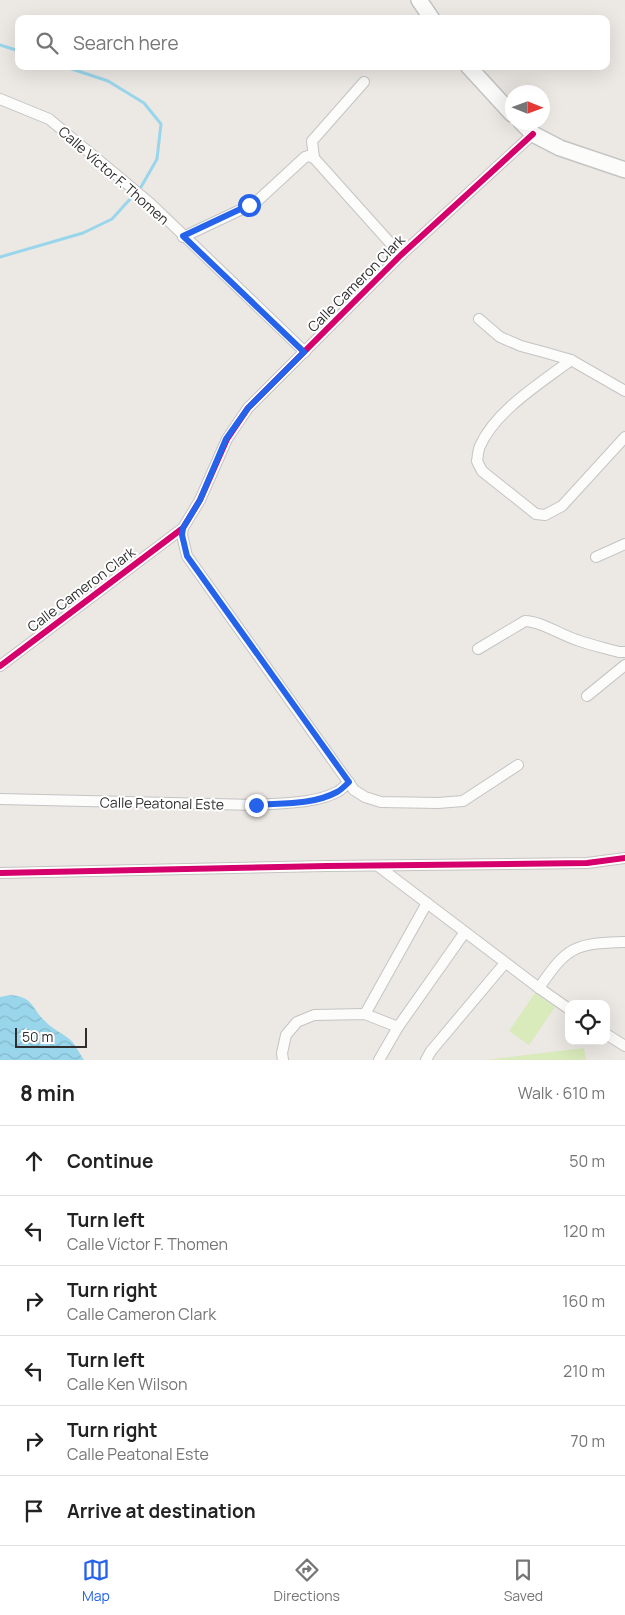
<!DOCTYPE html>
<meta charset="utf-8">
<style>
:root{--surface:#fff;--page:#f2f2f2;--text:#222;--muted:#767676;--line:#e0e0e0;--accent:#2563eb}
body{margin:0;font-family:Manrope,sans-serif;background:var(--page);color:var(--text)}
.controls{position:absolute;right:15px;bottom:15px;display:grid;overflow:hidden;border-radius:10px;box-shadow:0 5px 20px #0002}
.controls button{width:45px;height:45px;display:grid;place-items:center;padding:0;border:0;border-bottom:1px solid var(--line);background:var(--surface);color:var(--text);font:25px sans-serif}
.compass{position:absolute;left:505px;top:85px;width:45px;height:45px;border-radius:50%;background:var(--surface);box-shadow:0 5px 20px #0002;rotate:91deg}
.scale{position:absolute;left:15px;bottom:12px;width:72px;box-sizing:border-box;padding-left:5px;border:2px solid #2e2e2e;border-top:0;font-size:14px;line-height:18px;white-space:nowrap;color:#2e2e2e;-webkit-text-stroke:4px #fff;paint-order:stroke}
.stop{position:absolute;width:15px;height:15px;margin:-11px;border:4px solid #2563eb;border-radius:50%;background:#fff}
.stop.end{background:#2563eb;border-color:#fff;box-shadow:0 1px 5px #0008}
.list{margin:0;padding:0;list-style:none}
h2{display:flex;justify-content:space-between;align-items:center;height:65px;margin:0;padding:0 20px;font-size:21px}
h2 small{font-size:16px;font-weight:400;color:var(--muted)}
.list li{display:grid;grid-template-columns:32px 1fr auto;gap:15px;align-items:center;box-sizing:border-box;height:70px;padding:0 20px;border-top:1px solid var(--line)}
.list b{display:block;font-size:19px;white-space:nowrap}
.list p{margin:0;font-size:16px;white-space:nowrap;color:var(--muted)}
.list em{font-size:16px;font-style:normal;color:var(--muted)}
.icon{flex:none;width:28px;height:28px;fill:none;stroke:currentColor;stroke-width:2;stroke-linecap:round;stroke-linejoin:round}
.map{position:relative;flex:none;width:625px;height:1060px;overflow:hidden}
.search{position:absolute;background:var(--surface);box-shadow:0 5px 20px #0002;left:15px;right:15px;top:15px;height:55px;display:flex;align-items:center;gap:12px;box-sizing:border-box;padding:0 18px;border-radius:10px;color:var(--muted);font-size:19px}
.sheet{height:485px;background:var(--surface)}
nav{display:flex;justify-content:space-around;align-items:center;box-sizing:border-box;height:70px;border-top:1px solid var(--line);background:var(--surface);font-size:14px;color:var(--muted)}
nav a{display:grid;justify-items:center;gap:2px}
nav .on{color:var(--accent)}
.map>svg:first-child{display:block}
.pitch{fill:#d9eabb}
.water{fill:url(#water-waves)}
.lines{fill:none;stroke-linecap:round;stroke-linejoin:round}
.stream{stroke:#99d6ec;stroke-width:3}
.minor-casing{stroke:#c5c4c5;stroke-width:12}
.secondary-casing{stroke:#c5c4c5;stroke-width:18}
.minor{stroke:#fcfcfb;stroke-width:10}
.secondary{stroke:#fcfcfb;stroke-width:15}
.cycleway-casing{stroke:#fff;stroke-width:9}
.cycleway{stroke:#d6006c;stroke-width:6}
.route{stroke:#2563eb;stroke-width:6}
.labels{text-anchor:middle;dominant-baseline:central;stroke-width:4;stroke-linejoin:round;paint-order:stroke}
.street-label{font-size:14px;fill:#2e2e2e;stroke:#fff}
</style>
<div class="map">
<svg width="625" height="1060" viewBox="0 0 625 1060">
<defs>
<pattern id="water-waves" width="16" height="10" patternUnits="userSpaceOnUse" patternTransform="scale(1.25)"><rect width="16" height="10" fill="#99d6ec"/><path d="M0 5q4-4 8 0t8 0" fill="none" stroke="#84b8cb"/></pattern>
</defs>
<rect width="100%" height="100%" fill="#ece8e4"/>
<g class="pitch">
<path d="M535 993 555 1007 529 1045 509 1031Z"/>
<path d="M584 1048 586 1060H486Z"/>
</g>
<path class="water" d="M10 995C35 997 31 1009 46 1022 52 1029 61 1032 68 1038 75 1043 79 1053 84 1060H0V997Z"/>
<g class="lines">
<g class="stream">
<path d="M0 45 19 51"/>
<path d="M0 257 83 233 112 219 141 187 157 159 161 124 144 103 108 81 63 66"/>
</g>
<g class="minor-casing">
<g id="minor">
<path d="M364 82 312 141 314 158 401 255"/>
<path d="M0 99 49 119 119 177 151 204 305 352"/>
<path d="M183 237 255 203 305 157 308 156 314 158"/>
<path d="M479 319 500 337 521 346 547 353 571 360 625 391"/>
<path d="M571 360C541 383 496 410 480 446 478 450 478 456 477 461L482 471 536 514 545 515 562 506 625 437"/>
<path d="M183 528 182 535 187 556 354 790 365 797 381 802 438 803 463 801 518 765"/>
<path d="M596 557 625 544"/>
<path d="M478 649 525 621C540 621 561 635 577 640 590 645 605 648 619 652H625"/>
<path d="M0 666 183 528 200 500 227 439 248 408 401 255 533 134"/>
<path d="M587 696 625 665"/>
<path d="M0 799 256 805C281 803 314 804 337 792 341 790 345 786 349 782"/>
<path d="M378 866 539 988 569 1009"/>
<path d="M0 873 327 866 587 863 625 858"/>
<path d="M539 988C567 947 574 943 625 942"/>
<path d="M365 1014 427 903"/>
<path d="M606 1034 625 1046"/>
<path d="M283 1060 282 1053 286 1035 297 1022 314 1015 365 1014 398 1027"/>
<path d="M379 1060 398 1027 465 932"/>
<path d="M426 1060 431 1051 505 963"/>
</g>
</g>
<g class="secondary-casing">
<g id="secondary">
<path d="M419 0 432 19"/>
<path d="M468 66 512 114"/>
<path d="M521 122 533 134 560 148 625 170"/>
</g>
</g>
<use href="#minor" class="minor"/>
<use href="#secondary" class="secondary"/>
<g class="cycleway-casing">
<g id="cycleway">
<path d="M0 666 183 528 200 500 227 439 248 408 401 255 533 134"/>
<path d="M0 873 327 866 587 863 625 858"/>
</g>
</g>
<use href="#cycleway" class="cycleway"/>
</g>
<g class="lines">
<path class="route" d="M249 205 183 236 304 352 248 408 226 439 200 500 183 528 182 535 187 556 349 782C345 786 341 790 337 792 313 805 282 803 256 805"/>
</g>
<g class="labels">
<g class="street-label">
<text transform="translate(114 175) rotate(41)">Calle Víctor F. Thomen</text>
<text transform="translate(356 283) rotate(-45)">Calle Cameron Clark</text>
<text transform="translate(81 589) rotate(-37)">Calle Cameron Clark</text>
<text transform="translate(162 803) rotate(1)">Calle Peatonal Este</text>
</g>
</g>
</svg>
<div class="controls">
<button><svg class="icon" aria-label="locate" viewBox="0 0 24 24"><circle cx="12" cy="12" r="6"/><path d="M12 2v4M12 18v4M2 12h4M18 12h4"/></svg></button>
</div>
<svg class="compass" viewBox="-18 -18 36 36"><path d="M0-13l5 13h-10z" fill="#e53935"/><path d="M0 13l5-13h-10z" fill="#767676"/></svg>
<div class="scale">50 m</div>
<div class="stop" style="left:249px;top:205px"></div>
<div class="stop end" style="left:256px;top:805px"></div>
<div class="search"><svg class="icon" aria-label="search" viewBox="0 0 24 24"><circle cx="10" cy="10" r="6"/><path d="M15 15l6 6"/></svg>Search here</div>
</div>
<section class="sheet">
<h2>8 min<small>Walk · 610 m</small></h2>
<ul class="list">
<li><svg class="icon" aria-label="ahead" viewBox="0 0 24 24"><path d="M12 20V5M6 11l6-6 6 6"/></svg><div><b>Continue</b></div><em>50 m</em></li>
<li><svg class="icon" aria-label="left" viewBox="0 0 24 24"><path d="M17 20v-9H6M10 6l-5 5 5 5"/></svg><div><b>Turn left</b><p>Calle Víctor F. Thomen</p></div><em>120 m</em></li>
<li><svg class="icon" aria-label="right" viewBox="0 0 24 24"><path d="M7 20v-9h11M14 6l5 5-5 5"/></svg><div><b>Turn right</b><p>Calle Cameron Clark</p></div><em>160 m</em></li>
<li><svg class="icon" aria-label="left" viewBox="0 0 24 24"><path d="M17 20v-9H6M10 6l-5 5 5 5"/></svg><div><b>Turn left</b><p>Calle Ken Wilson</p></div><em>210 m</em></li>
<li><svg class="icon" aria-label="right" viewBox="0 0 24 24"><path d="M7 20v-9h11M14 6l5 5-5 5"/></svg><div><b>Turn right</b><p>Calle Peatonal Este</p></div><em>70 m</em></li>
<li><svg class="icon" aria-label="arrive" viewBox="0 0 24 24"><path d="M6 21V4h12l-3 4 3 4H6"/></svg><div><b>Arrive at destination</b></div></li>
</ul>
</section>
<nav>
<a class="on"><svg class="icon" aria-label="map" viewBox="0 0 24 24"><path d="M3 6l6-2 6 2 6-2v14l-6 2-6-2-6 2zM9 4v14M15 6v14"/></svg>Map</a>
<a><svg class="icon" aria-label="directions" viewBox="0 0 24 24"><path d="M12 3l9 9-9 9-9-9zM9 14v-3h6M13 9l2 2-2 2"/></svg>Directions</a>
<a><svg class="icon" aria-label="saved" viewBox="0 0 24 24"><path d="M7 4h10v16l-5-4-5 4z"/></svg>Saved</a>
</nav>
